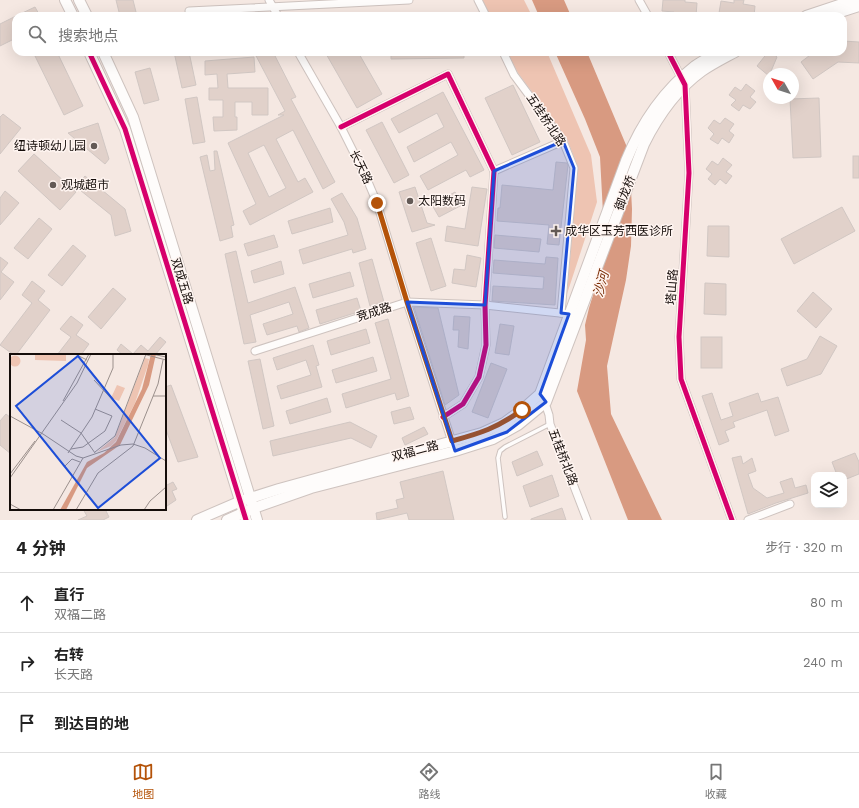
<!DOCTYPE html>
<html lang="zh">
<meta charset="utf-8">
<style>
:root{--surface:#fff;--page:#f6f6f6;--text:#222;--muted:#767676;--line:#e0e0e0;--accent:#b45309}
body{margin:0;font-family:"Work Sans","Noto Sans SC",sans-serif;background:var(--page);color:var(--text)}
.controls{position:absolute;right:12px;bottom:12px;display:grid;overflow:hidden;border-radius:8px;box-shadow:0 4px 16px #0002}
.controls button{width:36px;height:36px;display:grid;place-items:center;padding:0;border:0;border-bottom:1px solid var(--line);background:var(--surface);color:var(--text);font:20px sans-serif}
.compass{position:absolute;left:763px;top:68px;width:36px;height:36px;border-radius:50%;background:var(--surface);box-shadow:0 4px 16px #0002;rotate:309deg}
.stop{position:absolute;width:12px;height:12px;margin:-9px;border:3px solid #b45309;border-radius:50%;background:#fff}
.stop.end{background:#b45309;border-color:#fff;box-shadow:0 1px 4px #0008}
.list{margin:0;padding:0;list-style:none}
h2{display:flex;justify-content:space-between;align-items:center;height:52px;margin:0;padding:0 16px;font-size:17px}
h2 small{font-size:13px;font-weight:400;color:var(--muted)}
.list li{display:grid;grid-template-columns:26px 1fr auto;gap:12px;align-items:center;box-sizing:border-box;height:60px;padding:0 16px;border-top:1px solid var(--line)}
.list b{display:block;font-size:15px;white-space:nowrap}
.list p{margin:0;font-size:13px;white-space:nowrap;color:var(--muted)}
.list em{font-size:13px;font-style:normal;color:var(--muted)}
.icon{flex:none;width:22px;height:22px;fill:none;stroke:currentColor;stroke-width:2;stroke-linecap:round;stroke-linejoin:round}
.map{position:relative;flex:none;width:859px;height:520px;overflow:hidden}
.search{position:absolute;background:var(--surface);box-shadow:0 4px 16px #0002;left:12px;right:12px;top:12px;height:44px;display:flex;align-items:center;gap:10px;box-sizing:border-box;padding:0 14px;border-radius:12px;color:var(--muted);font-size:15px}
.sheet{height:232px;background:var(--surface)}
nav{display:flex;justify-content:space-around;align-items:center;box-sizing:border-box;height:56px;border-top:1px solid var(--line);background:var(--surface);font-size:11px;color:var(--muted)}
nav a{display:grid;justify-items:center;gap:2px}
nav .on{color:var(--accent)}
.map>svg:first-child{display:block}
.green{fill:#eec4b2}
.water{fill:#d89a81}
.building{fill:#e1d1ca;stroke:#d1c7c3;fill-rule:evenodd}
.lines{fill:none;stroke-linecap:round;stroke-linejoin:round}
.lane-casing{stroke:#cec3bf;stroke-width:5.5}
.street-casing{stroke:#cec3bf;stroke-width:9}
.secondary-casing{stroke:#cec3bf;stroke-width:12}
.lane{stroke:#fefcfb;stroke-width:3.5}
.street{stroke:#fefcfb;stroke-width:7}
.secondary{stroke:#fefcfb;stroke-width:10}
.cycleway-casing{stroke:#fff5f1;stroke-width:8}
.cycleway{stroke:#d6006c;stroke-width:5}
.route{stroke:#b45309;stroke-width:5}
.marked{fill:#1d4ed8;fill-opacity:0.2;stroke:#1d4ed8;stroke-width:3;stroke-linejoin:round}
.poi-dot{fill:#635a56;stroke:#fff5f1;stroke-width:1.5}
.labels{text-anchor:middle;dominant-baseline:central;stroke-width:3;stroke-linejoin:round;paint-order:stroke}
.street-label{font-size:12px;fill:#150d0a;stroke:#fff5f1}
.poi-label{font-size:12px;fill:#150d0a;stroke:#fff5f1;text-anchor:start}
.water-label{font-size:13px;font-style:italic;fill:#7b2f09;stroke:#fff5f1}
.inset-road{fill:none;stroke:#9b908c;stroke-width:1}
.view{fill:#1d4ed8;fill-opacity:0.15;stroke:#1d4ed8;stroke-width:2}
.inset-edge{fill:none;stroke:#150d0a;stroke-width:2}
</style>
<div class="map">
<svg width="859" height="520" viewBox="0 0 859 520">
<rect width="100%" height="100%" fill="#f5e8e2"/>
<g class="green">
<path d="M482 0H524L532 16H490Z"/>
<path d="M507 52H547L591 155 597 202 567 294 578 167 567 139 518 73Z"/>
</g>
<g class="water">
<path d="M532 0H564L571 16H539Z"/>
<path d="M555 52H587L629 152 632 209 631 246 626 280 607 366 611 414 662 520H628L577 391 586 340 585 325 589 308 602 266 603 213 600 157 585 119Z"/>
</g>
<g class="building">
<path d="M116 0H133L137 16H120Z"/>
<path d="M663 0H685V2L697 3 696 16 682 14V16H674V12L662 11Z"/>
<path d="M734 0H744L743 4 755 6 754 16H732V15L719 13 721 1 734 3Z"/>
<path d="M35 7 40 16H16Z"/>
<path d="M16 16V38L0 46V24Z"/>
<path d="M843 41 859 42V63L838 62 813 79 801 62 814 52H843Z"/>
<path d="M42 52H57L83 106 64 115 35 56Z"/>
<path d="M174 52H189L196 85 182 88Z"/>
<path d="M254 52H273L296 97 291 99 335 182 323 189 293 130 276 139 298 182 305 178 313 192 250 225 243 211 256 204 228 143 284 115H278L285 111ZM264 145 286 188 269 197 248 153Z"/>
<path d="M325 52H358L382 94 357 108Z"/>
<path d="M391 52H464V58L391 59Z"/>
<path d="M768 52H771L777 57 769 76 757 66Z"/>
<path d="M254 57 255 72 227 74 228 88H268V115H252V102H235V117H237V130L214 131 213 117H223V100H209V88H218L217 74 205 75V61Z"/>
<path d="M150 68 159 100 144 104 135 72Z"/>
<path d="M746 84 755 91 750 97 756 102 750 109 743 105 739 111 731 105 736 100 729 95 735 87 741 91Z"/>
<path d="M513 85 540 142 512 155 485 98Z"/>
<path d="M443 92 484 170 470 177 466 170 428 190 420 176 458 155 451 142 414 162 407 147 444 127 437 113 399 133 391 119Z"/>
<path d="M197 97 205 142 193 144 185 99Z"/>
<path d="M819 98 821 157 793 158 790 99Z"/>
<path d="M3 114 21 128 0 154V117Z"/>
<path d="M725 118 734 124 729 131 734 135 729 143 722 138 718 144 710 139 714 134 708 128 714 120 720 124Z"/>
<path d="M382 122 409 175 394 183 366 130Z"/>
<path d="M98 123 109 159 105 164 68 133Z"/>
<path d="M214 151H217L234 225 231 226 233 237 220 241 200 157 207 155 210 171 215 170Z"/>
<path d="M34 154 76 192 60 210 18 171Z"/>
<rect x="853" y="156" width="6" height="22"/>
<path d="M723 158 732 165 726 172 732 176 726 184 720 179 715 185 708 179 712 174 706 169 712 161 718 165Z"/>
<path d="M556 162 567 163 568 165 559 245 547 244 549 225 497 221 498 208H500L502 185 553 190Z"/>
<path d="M85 176 125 209 131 231 115 236 111 215 75 186Z"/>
<path d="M415 187 427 223 435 225 412 232 399 192Z"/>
<path d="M472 187 487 189 478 246 445 241 447 226 465 229Z"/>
<path d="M5 191 19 203 0 225V198Z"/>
<path d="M455 192 462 205 439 217 432 205Z"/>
<path d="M342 193 357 218 366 249 353 253 352 249 303 264 299 250 348 235 344 222 331 199Z"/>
<path d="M842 207 855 231 794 264 781 239Z"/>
<path d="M330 208 333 222 292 234 288 221Z"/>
<path d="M39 218 52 229 28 259 14 248Z"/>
<path d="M708 226H729V257L707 256Z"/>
<path d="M274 235 278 247 248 256 244 244Z"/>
<path d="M495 235 541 239 539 252 494 248Z"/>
<path d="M431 238 446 286 431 291 416 243Z"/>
<path d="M73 245 86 256 62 286 48 275Z"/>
<path d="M236 251 248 303 295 287 309 328 299 332 297 326 267 335 263 324 293 314 289 302 250 315 256 342 244 344 225 254Z"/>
<path d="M467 255 481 258 476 287 452 283 454 269 465 270Z"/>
<path d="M0 257 8 263 1 272 14 282 0 300Z"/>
<path d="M546 257 558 258 555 305 492 301 493 286 543 289 544 277 493 273 494 260 545 264Z"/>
<path d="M372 259 384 302 370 306 359 263Z"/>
<path d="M281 261 284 274 254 283 251 271Z"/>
<path d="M350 272 354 286 313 298 309 284Z"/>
<path d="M32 281 45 291 38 300 50 310 16 355H14L0 345 32 303 22 295Z"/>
<path d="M705 283 726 284V315L704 314Z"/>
<path d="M113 288 126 299 101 329 88 317Z"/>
<path d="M813 292 832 309 816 328 797 311Z"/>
<path d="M357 298 361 311 320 324 316 310Z"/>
<path d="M414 307 438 308 459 395 445 405Z"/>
<path d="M71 316 83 325 76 335 89 344 81 355H57L71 337 60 329Z"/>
<path d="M454 316 470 317 468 349 458 347 459 330H453Z"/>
<path d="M388 319 409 396 397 400 395 393 346 408 342 394 391 379 376 326 375 323Z"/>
<path d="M500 324 514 326 509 355 495 353Z"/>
<path d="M366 329 370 343 331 355 327 341Z"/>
<path d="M820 336 837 346 821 374 787 386 781 369 807 359Z"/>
<path d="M160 337 166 342 155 355H123L117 350 121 344 133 354 141 345 148 351Z"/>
<rect x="701" y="337" width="21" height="31"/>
<path d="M313 345 319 365 316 366 322 387 281 399 277 386 311 375 306 360 277 370 273 358Z"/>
<path d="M373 357 377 371 336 383 332 370Z"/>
<path d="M260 359 274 426 263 429 248 361Z"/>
<path d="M491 363 507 369 488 418 472 412Z"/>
<path d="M171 385 198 457 178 462 165 427V387Z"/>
<path d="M712 393 721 420 733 416 729 403 758 393 761 402 778 397 789 431 775 436 767 410 733 422 735 427 725 431 729 441 719 445 702 396Z"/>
<path d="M327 398 331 412 290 424 286 411Z"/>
<path d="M410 407 414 419 394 424 391 412Z"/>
<path d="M6 414 11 418V454L0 445V421Z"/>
<path d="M350 422 377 436 371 448 351 438 273 456 270 441Z"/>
<path d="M424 427 428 434 405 445 402 438Z"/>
<path d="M537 451 543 465 517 476 512 462Z"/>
<path d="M855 453 859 462V474L844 480V475H837L832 462Z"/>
<path d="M741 456 743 464 752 458 756 471 748 474 753 488 767 498 784 493 780 482 792 478 795 488 806 485 808 493 776 503 748 514 732 458Z"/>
<path d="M443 471 454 520H409L407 513 377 520 376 513 398 508 396 500 404 498 400 482Z"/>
<path d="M552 475 559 496 530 507 523 486Z"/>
<path d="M173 482 177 489 172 491 176 500 167 506 165 503V486Z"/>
<path d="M562 508 566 520H531V519Z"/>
<path d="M83 509H105L109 517 103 520H78L87 516Z"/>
</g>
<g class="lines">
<g class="lane-casing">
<path id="lane" d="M505 517 498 458 500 451 505 447 550 424"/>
</g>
<g class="street-casing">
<g id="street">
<path d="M269 0 278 16"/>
<path d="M478 0 486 16"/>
<path d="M639 0 648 16"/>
<path d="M189 11 409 0"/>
<path d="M298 52 341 127 366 177 377 203 407 302 453 445"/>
<path d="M503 52 514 75 563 141 574 168 561 313"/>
<path d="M668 52 685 85 689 173 679 337 681 379 732 520"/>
<path d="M341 127 448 74 494 171 485 305 486 345 479 377 463 404 443 417"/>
<path d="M494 171 563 141"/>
<path d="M255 351 407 302 485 305 569 314"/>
<path d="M544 400 549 415 550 424 587 520"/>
<path d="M748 520 790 504"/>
</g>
</g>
<g class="secondary-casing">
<g id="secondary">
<path d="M65 0 73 16"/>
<path d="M79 0 87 16"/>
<path d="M806 16 854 0"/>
<path d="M828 16 859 6"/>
<path d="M89 52 125 129 246 520"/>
<path d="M103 52 133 117 257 520"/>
<path d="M197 520 241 501 279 489 482 433 504 423 522 410 540 394 626 161C641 124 663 91 695 66 702 61 711 57 719 52"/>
<path d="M227 520 254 508 311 488 455 451 493 439 518 425 546 402 644 144C658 116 677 89 702 71 712 64 724 58 735 52"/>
</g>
</g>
<use href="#lane" class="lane"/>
<use href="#street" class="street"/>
<use href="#secondary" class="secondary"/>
<g class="cycleway-casing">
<g id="cycleway">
<path d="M89 52 125 129 246 520"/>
<path d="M668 52 685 85 689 173 679 337 681 379 732 520"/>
<path d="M341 127 448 74 494 171 485 305 486 345 479 377 463 404 443 417"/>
</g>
</g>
<use href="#cycleway" class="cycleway"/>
</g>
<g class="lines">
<path class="route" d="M377 203 407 302 452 441C481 433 497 428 522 410"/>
</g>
<path class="marked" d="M563 141 574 168 561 313 569 314 540 394 546 402 507 432 455 451 407 302 485 305 494 171Z"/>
<g class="poi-dot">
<circle cx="94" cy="146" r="4"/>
<circle cx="53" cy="185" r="4"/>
<circle cx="410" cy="201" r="4"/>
<path d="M554 225h4v4h4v4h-4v4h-4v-4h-4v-4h4z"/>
</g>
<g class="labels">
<g class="street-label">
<text transform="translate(546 120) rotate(56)">五桂桥北路</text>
<text transform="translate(361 167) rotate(64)">长天路</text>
<text transform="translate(625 193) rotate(-69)">御龙桥</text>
<text transform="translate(182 281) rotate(73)">双成五路</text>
<text transform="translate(672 287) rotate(-86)">塔山路</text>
<text transform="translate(374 312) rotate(-18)">竞成路</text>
<text transform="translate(415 451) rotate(-15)">双福二路</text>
<text transform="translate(563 457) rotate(69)">五桂桥北路</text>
</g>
<g class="poi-label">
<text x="86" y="146" text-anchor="end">纽诗顿幼儿园</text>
<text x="61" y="185">观城超市</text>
<text x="418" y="201">太阳数码</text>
<text x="565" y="231">成华区玉芳西医诊所</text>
</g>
<g class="water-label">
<text transform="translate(601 284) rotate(-75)">沙河</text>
</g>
</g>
<g transform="translate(10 354)">
<rect width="156" height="156" fill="#f5e8e2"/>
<path d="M25 0H56V7L25 6ZM-0.5 7a5.5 5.5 0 1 1 11 0a5.5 5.5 0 1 1-11 0ZM135 4 139 5 138 11 125 49 106 87 101 92 87 98 105 83ZM107 31 115 34 109 47 101 44Z" fill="#eec4b2"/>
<path d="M141 0H146L139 31 110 91 77 114 56 156H50L77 108 94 99 106 88 132 35Z" fill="#d89a81"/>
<path class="inset-road" d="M65 0 77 6M133 0 156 6M142 0 156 3M84 26 110 54M143 42H156M53 47 79 0M0 62 33 80 66 102 73 104 111 91 123 90 135 94 156 107M51 66 71 79 85 99M61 95 73 93 95 77 102 62 85 55M85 98 105 82 136 0M58 99 82 63 103 14V0M55 112 62 105 70 108M0 120 25 87M0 124 67 29 81 0M0 150 11 156M43 156 73 104M66 156 88 119 123 92 148 30 153 6M134 156 140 147 156 133"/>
<path class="view" d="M68 2 150 104 88 154 6 52Z"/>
<rect width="156" height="156" class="inset-edge"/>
</g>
</svg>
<div class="controls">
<button><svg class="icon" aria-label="layers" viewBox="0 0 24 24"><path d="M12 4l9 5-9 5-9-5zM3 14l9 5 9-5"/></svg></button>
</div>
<svg class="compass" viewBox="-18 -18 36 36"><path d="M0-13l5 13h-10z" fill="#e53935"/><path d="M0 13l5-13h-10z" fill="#767676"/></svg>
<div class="stop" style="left:522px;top:410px"></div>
<div class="stop end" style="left:377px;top:203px"></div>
<div class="search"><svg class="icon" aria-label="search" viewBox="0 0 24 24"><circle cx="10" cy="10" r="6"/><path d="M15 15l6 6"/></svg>搜索地点</div>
</div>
<section class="sheet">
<h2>4 分钟<small>步行 · 320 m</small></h2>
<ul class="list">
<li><svg class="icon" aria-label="ahead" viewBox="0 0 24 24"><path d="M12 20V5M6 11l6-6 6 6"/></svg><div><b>直行</b><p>双福二路</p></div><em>80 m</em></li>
<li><svg class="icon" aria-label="right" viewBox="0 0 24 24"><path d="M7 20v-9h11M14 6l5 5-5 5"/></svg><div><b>右转</b><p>长天路</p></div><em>240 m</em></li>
<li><svg class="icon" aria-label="arrive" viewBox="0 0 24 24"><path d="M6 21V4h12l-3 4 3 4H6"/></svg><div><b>到达目的地</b></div></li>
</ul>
</section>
<nav>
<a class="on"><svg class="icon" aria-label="map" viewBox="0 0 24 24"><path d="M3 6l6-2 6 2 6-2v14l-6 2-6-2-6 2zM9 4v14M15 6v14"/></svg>地图</a>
<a><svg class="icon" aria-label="directions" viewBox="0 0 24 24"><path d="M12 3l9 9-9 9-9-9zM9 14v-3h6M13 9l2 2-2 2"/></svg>路线</a>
<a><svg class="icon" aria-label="saved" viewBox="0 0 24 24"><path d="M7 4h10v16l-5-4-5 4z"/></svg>收藏</a>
</nav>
